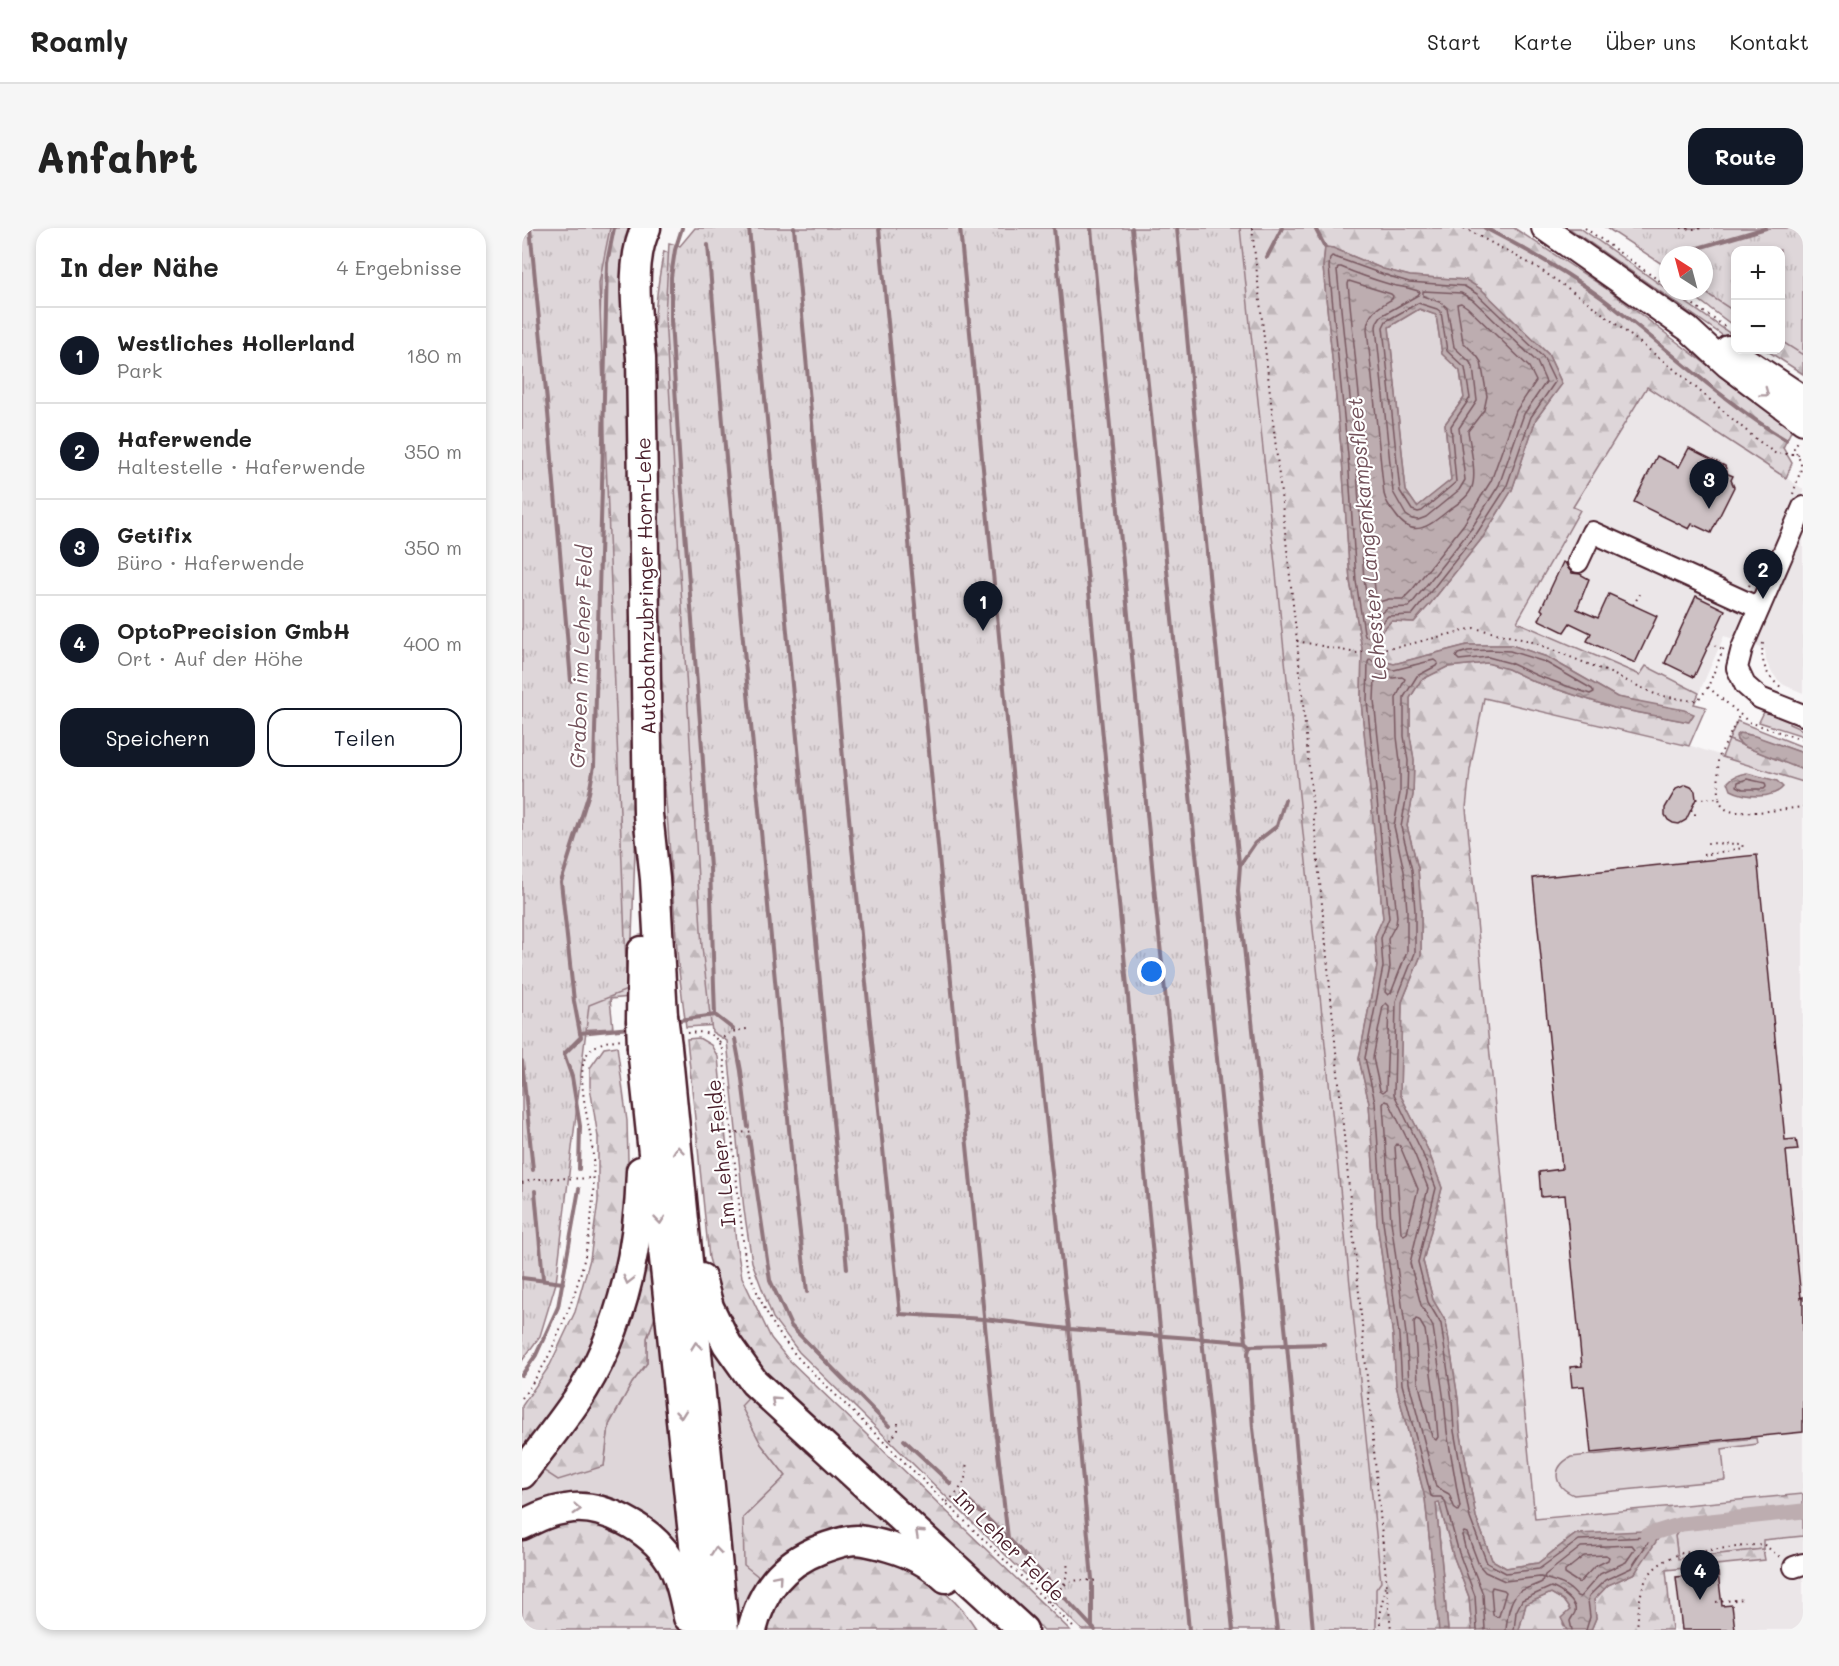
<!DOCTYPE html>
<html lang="de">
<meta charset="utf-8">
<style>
:root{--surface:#fff;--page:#f6f6f6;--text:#222;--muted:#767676;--line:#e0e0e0;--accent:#111827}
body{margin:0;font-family:Mali,sans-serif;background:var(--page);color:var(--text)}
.controls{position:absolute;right:18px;top:18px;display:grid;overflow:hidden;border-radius:12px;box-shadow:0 3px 9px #0003}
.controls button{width:54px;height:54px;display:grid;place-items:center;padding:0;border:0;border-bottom:2px solid var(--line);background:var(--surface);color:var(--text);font:30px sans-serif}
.compass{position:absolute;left:1137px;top:18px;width:54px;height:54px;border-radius:50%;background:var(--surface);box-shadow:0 3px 9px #0003;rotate:324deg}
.you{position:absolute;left:630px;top:744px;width:21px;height:21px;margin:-15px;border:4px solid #fff;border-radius:50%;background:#1a73e8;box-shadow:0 0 0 9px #1a73e833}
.badge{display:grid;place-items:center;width:39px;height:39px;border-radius:50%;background:var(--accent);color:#fff;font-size:20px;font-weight:700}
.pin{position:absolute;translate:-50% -50px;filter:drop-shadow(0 2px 3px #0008)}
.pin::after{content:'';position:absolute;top:32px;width:21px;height:18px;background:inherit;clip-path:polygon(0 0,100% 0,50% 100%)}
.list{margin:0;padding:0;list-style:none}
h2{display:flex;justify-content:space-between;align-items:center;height:78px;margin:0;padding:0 24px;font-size:26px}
h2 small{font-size:20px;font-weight:400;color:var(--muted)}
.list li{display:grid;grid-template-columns:39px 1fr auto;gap:18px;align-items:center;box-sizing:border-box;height:96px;padding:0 24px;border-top:2px solid var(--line)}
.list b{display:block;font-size:22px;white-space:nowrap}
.list p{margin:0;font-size:20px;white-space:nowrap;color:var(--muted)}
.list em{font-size:20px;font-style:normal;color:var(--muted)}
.actions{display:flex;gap:12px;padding:18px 24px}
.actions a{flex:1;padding:14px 0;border:2px solid var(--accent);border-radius:18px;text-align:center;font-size:21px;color:var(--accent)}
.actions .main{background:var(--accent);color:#fff}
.map{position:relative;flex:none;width:1281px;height:1402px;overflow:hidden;border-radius:18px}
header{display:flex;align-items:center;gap:36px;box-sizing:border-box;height:84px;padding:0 30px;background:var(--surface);border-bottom:2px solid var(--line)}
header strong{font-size:28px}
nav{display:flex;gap:33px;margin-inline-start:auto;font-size:21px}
.intro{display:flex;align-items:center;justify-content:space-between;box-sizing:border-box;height:144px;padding:0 36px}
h1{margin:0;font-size:42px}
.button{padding:15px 27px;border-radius:18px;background:var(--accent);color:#fff;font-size:21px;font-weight:700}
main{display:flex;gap:36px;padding:0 36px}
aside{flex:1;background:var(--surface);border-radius:18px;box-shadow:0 3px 9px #0003}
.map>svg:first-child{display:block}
.built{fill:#ebe6e8}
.grass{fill:#ded6d9;stroke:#947a82;stroke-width:1.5}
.forest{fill:url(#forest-firs);stroke:#947a82;stroke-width:1.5}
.park{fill:url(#park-tufts);stroke:#947a82;stroke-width:1.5}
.water{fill:url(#water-ripples);stroke:#8f747b;stroke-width:1.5;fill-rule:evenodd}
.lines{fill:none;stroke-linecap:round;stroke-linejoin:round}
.shore{stroke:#785860;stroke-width:1.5}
.stream{stroke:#8f747b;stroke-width:4}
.canal{stroke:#bdadb0;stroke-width:15}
.building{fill:#cdc1c4;stroke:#4a1f2b;stroke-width:1.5}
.minor-casing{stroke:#4a1f2b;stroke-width:24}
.major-casing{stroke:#4a1f2b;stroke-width:28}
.highway-casing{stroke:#4a1f2b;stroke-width:33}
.path{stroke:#4a1f2b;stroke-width:2;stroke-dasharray:1.5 4.5;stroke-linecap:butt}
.minor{stroke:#fff;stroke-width:20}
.major{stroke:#fff;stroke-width:24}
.highway{stroke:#fff;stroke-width:28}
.highway-bridge-casing{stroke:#4a1f2b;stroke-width:33;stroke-linecap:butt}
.highway-bridge{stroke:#fff;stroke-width:28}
.oneway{stroke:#ae9aa0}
.labels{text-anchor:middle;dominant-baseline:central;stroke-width:4.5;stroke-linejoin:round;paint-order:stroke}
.street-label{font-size:20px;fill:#4a1f2b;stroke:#fff}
.water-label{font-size:21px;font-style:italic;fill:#72515a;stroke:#fff}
</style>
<header>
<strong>Roamly</strong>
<nav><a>Start</a><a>Karte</a><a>Über uns</a><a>Kontakt</a></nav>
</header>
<div class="intro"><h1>Anfahrt</h1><a class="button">Route</a></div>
<main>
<aside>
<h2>In der Nähe<small>4 Ergebnisse</small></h2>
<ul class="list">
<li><span class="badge">1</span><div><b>Westliches Hollerland</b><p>Park</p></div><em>180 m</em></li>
<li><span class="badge">2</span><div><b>Haferwende</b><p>Haltestelle · Haferwende</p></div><em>350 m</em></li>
<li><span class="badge">3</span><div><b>Getifix</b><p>Büro · Haferwende</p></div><em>350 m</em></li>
<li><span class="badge">4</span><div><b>OptoPrecision GmbH</b><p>Ort · Auf der Höhe</p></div><em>400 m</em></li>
</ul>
<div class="actions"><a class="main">Speichern</a><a>Teilen</a></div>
</aside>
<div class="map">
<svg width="1281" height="1402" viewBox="0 0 1281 1402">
<defs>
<pattern id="forest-firs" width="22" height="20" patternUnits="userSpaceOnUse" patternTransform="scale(1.5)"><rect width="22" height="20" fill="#ded6d9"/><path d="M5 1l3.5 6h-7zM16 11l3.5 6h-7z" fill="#c0b7ba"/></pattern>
<pattern id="park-tufts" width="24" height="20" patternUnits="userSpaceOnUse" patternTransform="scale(1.5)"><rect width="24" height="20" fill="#ded6d9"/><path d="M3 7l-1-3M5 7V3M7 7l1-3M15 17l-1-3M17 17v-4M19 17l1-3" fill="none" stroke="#c0b7ba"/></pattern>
<pattern id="water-ripples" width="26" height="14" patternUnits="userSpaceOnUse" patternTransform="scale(1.5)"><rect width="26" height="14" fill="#bdadb0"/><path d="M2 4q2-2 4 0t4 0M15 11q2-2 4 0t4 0" fill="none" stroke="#9c8c8f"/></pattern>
</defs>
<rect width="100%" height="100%" fill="#f8f6f7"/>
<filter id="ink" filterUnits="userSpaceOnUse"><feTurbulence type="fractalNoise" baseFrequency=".0167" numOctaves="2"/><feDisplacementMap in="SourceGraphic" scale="12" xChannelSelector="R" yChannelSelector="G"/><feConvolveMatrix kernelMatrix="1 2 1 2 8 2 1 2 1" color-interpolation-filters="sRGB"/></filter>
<g filter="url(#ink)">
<g class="built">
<path d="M1125 158 1281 261V465L1262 457 1255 451 1249 443 1244 433 1243 421 1202 408 1177 465 1124 438 1118 447 995 394 1058 282 1051 279Z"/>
<path d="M962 470 1160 515 1281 554V1266L1013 1292 944 580 948 542Z"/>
<path d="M1281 1308V1402H1150L1144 1342 1242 1332 1241 1312Z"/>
</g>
<g class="grass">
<path d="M1047 0H1058L1213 109V116Z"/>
<path d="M897 81 914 87 920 126 938 143 942 170 923 196 929 252 895 279 884 263 867 99Z"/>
<path d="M1243 482 1267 490V496L1281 502V508L1237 494Z"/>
<path d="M1215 493 1281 519V525L1222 505 1215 512 1221 518 1207 512Z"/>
<path d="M177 1066 234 1162 239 1216 264 1248 221 1290 242 1353 225 1402H210Z"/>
<path d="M138 1076 167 1363 0 1289V1261L16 1239 82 1238 87 1197 110 1155 125 1135V1110Z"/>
<path d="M1234 1210 1235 1216 1200 1221 1203 1252 1052 1267C1031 1258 1029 1240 1049 1229Z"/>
<path d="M1281 1285V1308L1241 1312V1321L1156 1331 1153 1308 1159 1299Z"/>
</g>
<g class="forest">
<path d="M84 0H113L114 592 108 769 88 771 91 800 56 802 69 438 80 19Z"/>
<path d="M704 0H992L1085 61 1270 201 1261 220 1270 235 1264 250 1125 159 1051 279 1058 282 995 394 1118 447 1124 438 1177 465 1172 476 1184 479 1167 518 962 470 948 542 944 580 1013 1291 1281 1266V1285L1183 1295 1159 1299 1153 1308 1156 1331 1241 1321 1243 1332 1144 1342 1150 1402H1069L1074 1390 1072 1372 1086 1357 1113 1345 1054 1306 1016 1335 984 1340 970 1332 954 1289 938 1202 936 1171 924 1094 911 1072 901 1033 920 960 906 922 878 866 880 774 899 727V683L896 640 885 598 891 567 892 532 888 508V470L899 452 925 439 965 435 986 441 1013 454 1092 480 1167 494 1119 474 1095 469 1025 429 989 417H945L872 436C853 432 856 427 854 409L869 393 892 394 908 376 961 309 990 262 1014 191 1040 156 1026 126 959 61 944 52 888 48 861 41 811 20 803 19 801 39 820 229 828 353 840 420 839 473 861 690 853 708 855 738 837 831 847 875 855 995 871 1108 874 1157 903 1270 917 1402H831Z"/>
<path d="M142 23 157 30 214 796 164 799 156 735 137 478 130 134C132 97 134 60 142 23Z"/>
<path d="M1165 63H1182L1213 70V99Z"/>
<path d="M1259 101 1281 117V146L1244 122H1258Z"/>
<path d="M1207 512 1281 542V554L1200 529Z"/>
<path d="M177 810 189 817 196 829 214 1015 220 1049 249 1110 265 1130 548 1402H522L248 1148 238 1138 218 1110 199 1071 187 1030 165 811Z"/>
<path d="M95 818 105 893 107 973 95 1041 72 1111 41 1168 0 1230V1178L28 1137 53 1084 68 1031 76 973V909L68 859V840L82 820Z"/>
<path d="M133 1034 138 1076 125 1110V1135L110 1155 87 1197 82 1238 36 1252 16 1239 117 1038Z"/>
<path d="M234 1162 379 1307 363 1301 331 1299 242 1353 222 1337 221 1290 264 1248 239 1216 219 1178Z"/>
<path d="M917 1274 931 1327 947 1369 950 1402H926L914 1275Z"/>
<path d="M48 1291 82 1296 115 1310 144 1350 156 1402H0V1313L11 1304Z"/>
<path d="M349 1326C359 1330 371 1332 381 1336 409 1349 439 1376 455 1402H244L261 1366 281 1342 315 1327Z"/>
<path d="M1029 1365 1041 1372 1048 1382 1044 1387 1041 1396 1045 1402H997L1004 1376Z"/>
</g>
<g class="park">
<path d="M0 0H88L77 55 105 762 67 777 34 1055 18 1108 0 1133Z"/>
<path d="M173 0H718L859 1354 854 1361V1402H560L277 1124 251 1090 230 1034 222 982 205 813 190 804 180 719 143 88 147 15 158 18Z"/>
<path d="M1085 0H1281V127L1259 113 1258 22H1214L1213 84 1181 63 1182 27H1146V40Z"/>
</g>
<g class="water">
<path d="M803 19 811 20 861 41 888 48 944 52 959 61 1026 126 1040 156 1014 191 990 262 961 309 908 376 892 394 869 393 854 409C855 426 854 432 872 436L945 417H989L1025 429 1095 469 1162 482 1172 486 1167 494 1092 480 1013 454 986 441 965 435 925 439 899 452 888 470V508L892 532 891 567 885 598 896 640 899 683V727L880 774 878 866 906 922 920 960 901 1033 911 1072 924 1094 936 1171 938 1202 954 1289 970 1332 984 1340 1016 1335 1054 1306 1142 1302 1113 1345 1086 1357 1072 1372 1074 1390 1069 1402H1045L1039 1390 1048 1382 1041 1372 1029 1365 1004 1376 997 1402H950L947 1369 931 1327 917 1274 914 1275 926 1402H917L903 1270 874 1157 871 1108 855 995 847 875 837 831 855 738 853 708 861 690 839 473 840 420 828 353 820 229 801 39ZM897 81 914 87 920 126 938 143 942 170 923 196 929 252 895 279 884 263 867 99Z"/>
<path d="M1218 505 1233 508 1281 525V542L1221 518 1215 512 1214 508Z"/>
<path d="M1225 545 1255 553 1261 559C1250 572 1222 569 1209 562L1206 554C1211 548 1217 546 1225 545Z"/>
</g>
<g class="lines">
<g class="shore">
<path d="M810 28 860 46 887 54 942 58 955 66 1021 129 1033 154 1009 189 984 260 955 305 890 387 866 388 846 409 843 408 842 404 834 353 826 228 807 39 808 30Z"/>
<path d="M816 39H819C835 46 853 52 870 57 879 59 890 60 898 64L896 67 859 88 855 94 854 99 871 264 884 287 890 291 896 292 904 289 937 262 943 252 937 200 955 173 951 139 947 133 932 119 925 80 920 75 901 68V63L939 65 951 72 1015 134 1024 154 1002 186 977 257 949 301 887 379 865 380 851 392 848 390 842 352 834 228 815 42Z"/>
<path d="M827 53 869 66 871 68 870 71C857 79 846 84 845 101L862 266C864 274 868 280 873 286 891 313 908 297 927 282 935 276 947 269 950 259 955 245 948 218 946 203L962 182 965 168 959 134 955 128 941 114 935 76 939 75 945 79 1007 139 1014 153 994 183 969 253 942 296 890 362 881 371H867L857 374 854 371 847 303 843 227 826 56Z"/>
<path d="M896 75 915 81 919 84 925 123 943 140 948 170 929 198 934 254 900 283 896 284 890 282 878 263 861 99 864 93Z"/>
<path d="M968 422 988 423 1023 434 1070 461 1072 464 1068 466 1016 448 988 435 966 429 937 432 934 429 936 426 946 423Z"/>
<path d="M855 447 871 450 880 449 883 451 874 470 875 509 878 533V565L872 598 882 643 885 683V724L869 765 866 767 863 764 868 739 866 711 874 696 875 689 852 472 853 449Z"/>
<path d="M1225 551 1243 555 1244 559 1242 561H1221L1215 558 1216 554Z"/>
<path d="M864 775 867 778 864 862 861 864 858 862 851 830 861 778Z"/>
<path d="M863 873 867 874 893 927 906 960 888 1035 899 1077 911 1099 922 1173 925 1204 938 1279 936 1283 933 1281 927 1266 914 1259 887 1155 884 1106 869 993 861 876Z"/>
<path d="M875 916 878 918 896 961 885 1005 882 1007 879 1005 873 919Z"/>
<path d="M894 1091 897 1092 903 1102 913 1174 916 1209 914 1212 910 1209 896 1153 892 1094Z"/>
<path d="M1110 1317 1113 1321 1104 1334 1078 1346 1058 1369 1055 1368C1044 1355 1037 1355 1022 1350L1023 1347 1059 1319Z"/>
<path d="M1084 1327 1087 1329 1086 1332 1072 1339 1057 1355 1043 1346V1343L1062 1328Z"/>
<path d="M970 1359 982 1362 984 1364 977 1388 975 1389 971 1387 969 1362Z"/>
<path d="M955 1402 953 1368 937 1325 923 1273 919 1269H911L909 1268 880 1156 877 1107 861 994 853 874 843 830 861 739 859 710 867 690 845 473 846 434 848 431 858 439 872 442 912 432 916 435 914 438 895 448 882 469V508L886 533 885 566 879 599 890 642 893 683V725L874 773 872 866 900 924 914 960 896 1034 906 1074 919 1096 930 1172 932 1203 948 1290 965 1335 984 1345 1017 1341 1057 1312 1127 1309V1313L1109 1340 1083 1352 1067 1368 1066 1372 1068 1389 1064 1402"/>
<path d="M963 1402 961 1366 944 1323 940 1307 942 1304 945 1305 957 1337 963 1344 983 1353 1018 1349 1021 1350 1020 1354C1013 1358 1003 1360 997 1364 987 1371 985 1391 984 1402"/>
<path d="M992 1402 994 1384 1000 1372 1029 1359C1037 1362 1056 1374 1053 1384 1053 1385 1048 1392 1048 1393L1050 1402"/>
</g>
<g class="stream">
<path d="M8 0 25 173 49 453"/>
<path d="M160 0 153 22 149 49V93L158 240 180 519 188 640 193 787"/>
<path d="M227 0 325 1041"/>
<path d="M272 0 322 541 378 1086 462 1091 547 1101 724 1114 728 1118 802 1116"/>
<path d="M357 0 436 827 474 1208 486 1310"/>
<path d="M438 0 516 816 547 1101 570 1351"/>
<path d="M532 0 667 1402"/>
<path d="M569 0 634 679 711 1402"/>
<path d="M610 0 724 1114"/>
<path d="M655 0 691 389 717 635"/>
<path d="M793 0 803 19"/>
<path d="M963 0C1004 21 1043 43 1080 70 1142 117 1198 172 1264 212"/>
<path d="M186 17 205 242 272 954 285 1064"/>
<path d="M1159 25 1244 0"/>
<path d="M745 29 760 0"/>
<path d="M763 572 755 598 733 615 718 637 716 663 765 1117 791 1402"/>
<path d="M151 793 193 787 211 801"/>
<path d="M58 805 52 773 39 654 67 565 72 538 80 258 85 35 92 0"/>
<path d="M58 805 108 800"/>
<path d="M213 811 219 843 226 899"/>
<path d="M0 833 11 942"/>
<path d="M227 909 248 1052 269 1098 367 1198"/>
<path d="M57 941 58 898 50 849 42 826 59 809 58 805"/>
<path d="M13 963 21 1051"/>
<path d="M0 1050 41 1055"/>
<path d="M728 1118 726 1125 731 1200 755 1402"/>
<path d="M0 1147 14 1127 36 1079 57 961"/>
<path d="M382 1212 429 1256"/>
<path d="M441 1268 486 1310 529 1355"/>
<path d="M570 1355V1399"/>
<path d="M543 1370 573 1402"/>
</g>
<path class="canal" d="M1125 1307 1160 1296 1281 1283"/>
</g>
<g class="building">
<path d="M1167 220 1203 238 1206 246 1211 248 1209 252 1212 259 1189 305 1170 296 1167 301 1112 274 1135 228 1157 239Z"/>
<path d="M1041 334 1044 336 1046 340 1050 345 1058 346 1067 351 1055 381 1076 390 1087 366 1135 388 1113 435 1065 413 1069 405 1048 395 1042 404 1017 392 1021 383 1019 381Z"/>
<path d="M1174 368 1203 382 1172 449 1143 435Z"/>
<path d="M1164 557 1169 559 1173 563 1174 571 1164 592 1157 596 1151 595 1146 592 1143 587V580L1154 561Z"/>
<path d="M1235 627 1263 912 1274 911 1276 922 1264 923 1279 1070 1281 1069V1204L1069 1225 1062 1158 1050 1159 1048 1139 1060 1138 1043 967 1019 969 1017 944 1040 941 1011 650Z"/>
<path d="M1196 1345 1200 1378 1210 1377 1213 1402H1160L1154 1349Z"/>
</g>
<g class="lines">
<g class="minor-casing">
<g id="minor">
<path d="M1281 279 1220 420 1215 440 1223 457 1238 470 1281 487"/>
<path d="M1056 334 1070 304 1237 380"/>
<path d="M1272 1339 1281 1336"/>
</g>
</g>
<g class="major-casing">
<g id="major">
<path d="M1022 0 1166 101 1205 137 1281 194"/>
<path d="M1206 120 1281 170"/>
</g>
</g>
<g class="highway-casing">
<g id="highway">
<path d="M124 0C107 33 115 93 119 129L126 586 133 651 141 788"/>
<path d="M119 792 120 723"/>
<path d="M145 818 202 1402"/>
<path d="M120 820 181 1402"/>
<path d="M179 1050 187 1079 205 1116 232 1154 501 1402"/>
<path d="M0 1246C20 1218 44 1190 62 1161 102 1095 117 1018 119 943"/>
<path d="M0 1297C14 1290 28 1283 44 1281 80 1274 129 1301 148 1332 158 1349 162 1370 166 1389"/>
<path d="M230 1402C240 1362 260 1336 299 1321 310 1317 323 1312 335 1312 345 1313 357 1316 367 1319 388 1325 408 1335 424 1350"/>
</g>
</g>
<g class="path">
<path d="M730 0 775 413 869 1402"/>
<path d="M942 0 1016 40 1063 72 1153 142 1234 211 1254 226H1274L1281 228"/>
<path d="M1063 0 1146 59"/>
<path d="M1159 0 1172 1 1180 0"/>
<path d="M1152 63 1206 101"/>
<path d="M1271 266 1279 241V235L1272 220 1276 213"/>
<path d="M1227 358 1236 339"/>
<path d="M1111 377 1118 366"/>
<path d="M775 413 834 425 884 417 952 400 1008 413 1086 444 1135 467 1171 473 1179 469 1186 459 1202 419"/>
<path d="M1187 415 1201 421"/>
<path d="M1241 415C1238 433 1244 449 1259 459"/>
<path d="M1186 459 1227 494 1281 512"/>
<path d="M1197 570 1196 531 1218 486"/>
<path d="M1174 571 1197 570C1198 576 1201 581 1208 583 1227 587 1261 581 1281 579"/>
<path d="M1169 582 1173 584V589"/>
<path d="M1181 633V627L1221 620 1220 616 1182 615"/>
<path d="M165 805C184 803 194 804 201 824L223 1031C236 1071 250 1101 279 1133L554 1402"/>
<path d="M197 814C205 804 213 803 225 801"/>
<path d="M209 906 233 903"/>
<path d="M0 955C23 947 46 952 71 950"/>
<path d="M0 1170C8 1158 16 1147 23 1135 28 1126 32 1116 36 1106 63 1048 74 992 71 928 69 899 57 865 61 837 64 817 83 813 100 811"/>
<path d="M365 1217 376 1202V1193"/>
<path d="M425 1274C438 1263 447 1251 444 1234"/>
<path d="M542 1356 546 1343 545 1334"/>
<path d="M526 1374C546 1351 546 1351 577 1353"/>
<path d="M1194 1374 1223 1371"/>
<path d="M858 1402V1383L864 1358"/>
<path d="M1115 1402C1118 1362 1118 1340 1160 1325L1241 1316 1258 1329"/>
</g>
<use href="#minor" class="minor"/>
<use href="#major" class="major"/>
<use href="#highway" class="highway"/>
<g class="highway-bridge-casing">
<g id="highway-bridge">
<path d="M141 788 145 818"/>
<path d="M119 792 120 820"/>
</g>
</g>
<use href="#highway-bridge" class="highway-bridge"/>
</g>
<defs><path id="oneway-chevron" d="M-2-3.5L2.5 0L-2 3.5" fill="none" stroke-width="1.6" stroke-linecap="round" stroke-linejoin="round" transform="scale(1.5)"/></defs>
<g class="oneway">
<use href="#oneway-chevron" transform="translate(1243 165) rotate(37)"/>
<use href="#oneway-chevron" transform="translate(156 922) rotate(-96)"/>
<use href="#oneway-chevron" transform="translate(138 992) rotate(84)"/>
<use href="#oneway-chevron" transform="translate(106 1052) rotate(104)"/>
<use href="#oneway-chevron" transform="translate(174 1118) rotate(-96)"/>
<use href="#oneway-chevron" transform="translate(253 1173) rotate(-138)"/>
<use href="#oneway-chevron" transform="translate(159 1186) rotate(84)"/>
<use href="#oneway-chevron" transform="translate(55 1281) rotate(3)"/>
<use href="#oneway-chevron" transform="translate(397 1305) rotate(-137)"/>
<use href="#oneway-chevron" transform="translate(194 1323) rotate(-96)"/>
<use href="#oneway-chevron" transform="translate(256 1350) rotate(-49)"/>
</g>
</g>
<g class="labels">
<g class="street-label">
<text transform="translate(123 358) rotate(-91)">Autobahnzubringer Horn-Lehe</text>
<text transform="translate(198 925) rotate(-96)">Im Leher Felde</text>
<text transform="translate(488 1317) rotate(45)">Im Leher Felde</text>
</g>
<g class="water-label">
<text transform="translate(844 311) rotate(-95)">Lehester Langenkampsfleet</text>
<text transform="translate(58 429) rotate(-88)">Graben im Leher Feld</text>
</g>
</g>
</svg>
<div class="controls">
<button>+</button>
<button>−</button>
</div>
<svg class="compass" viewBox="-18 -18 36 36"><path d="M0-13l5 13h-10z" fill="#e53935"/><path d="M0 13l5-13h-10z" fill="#767676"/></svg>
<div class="you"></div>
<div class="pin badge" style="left:461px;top:403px">1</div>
<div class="pin badge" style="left:1241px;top:371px">2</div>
<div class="pin badge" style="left:1187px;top:281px">3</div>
<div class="pin badge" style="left:1178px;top:1372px">4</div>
</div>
</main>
